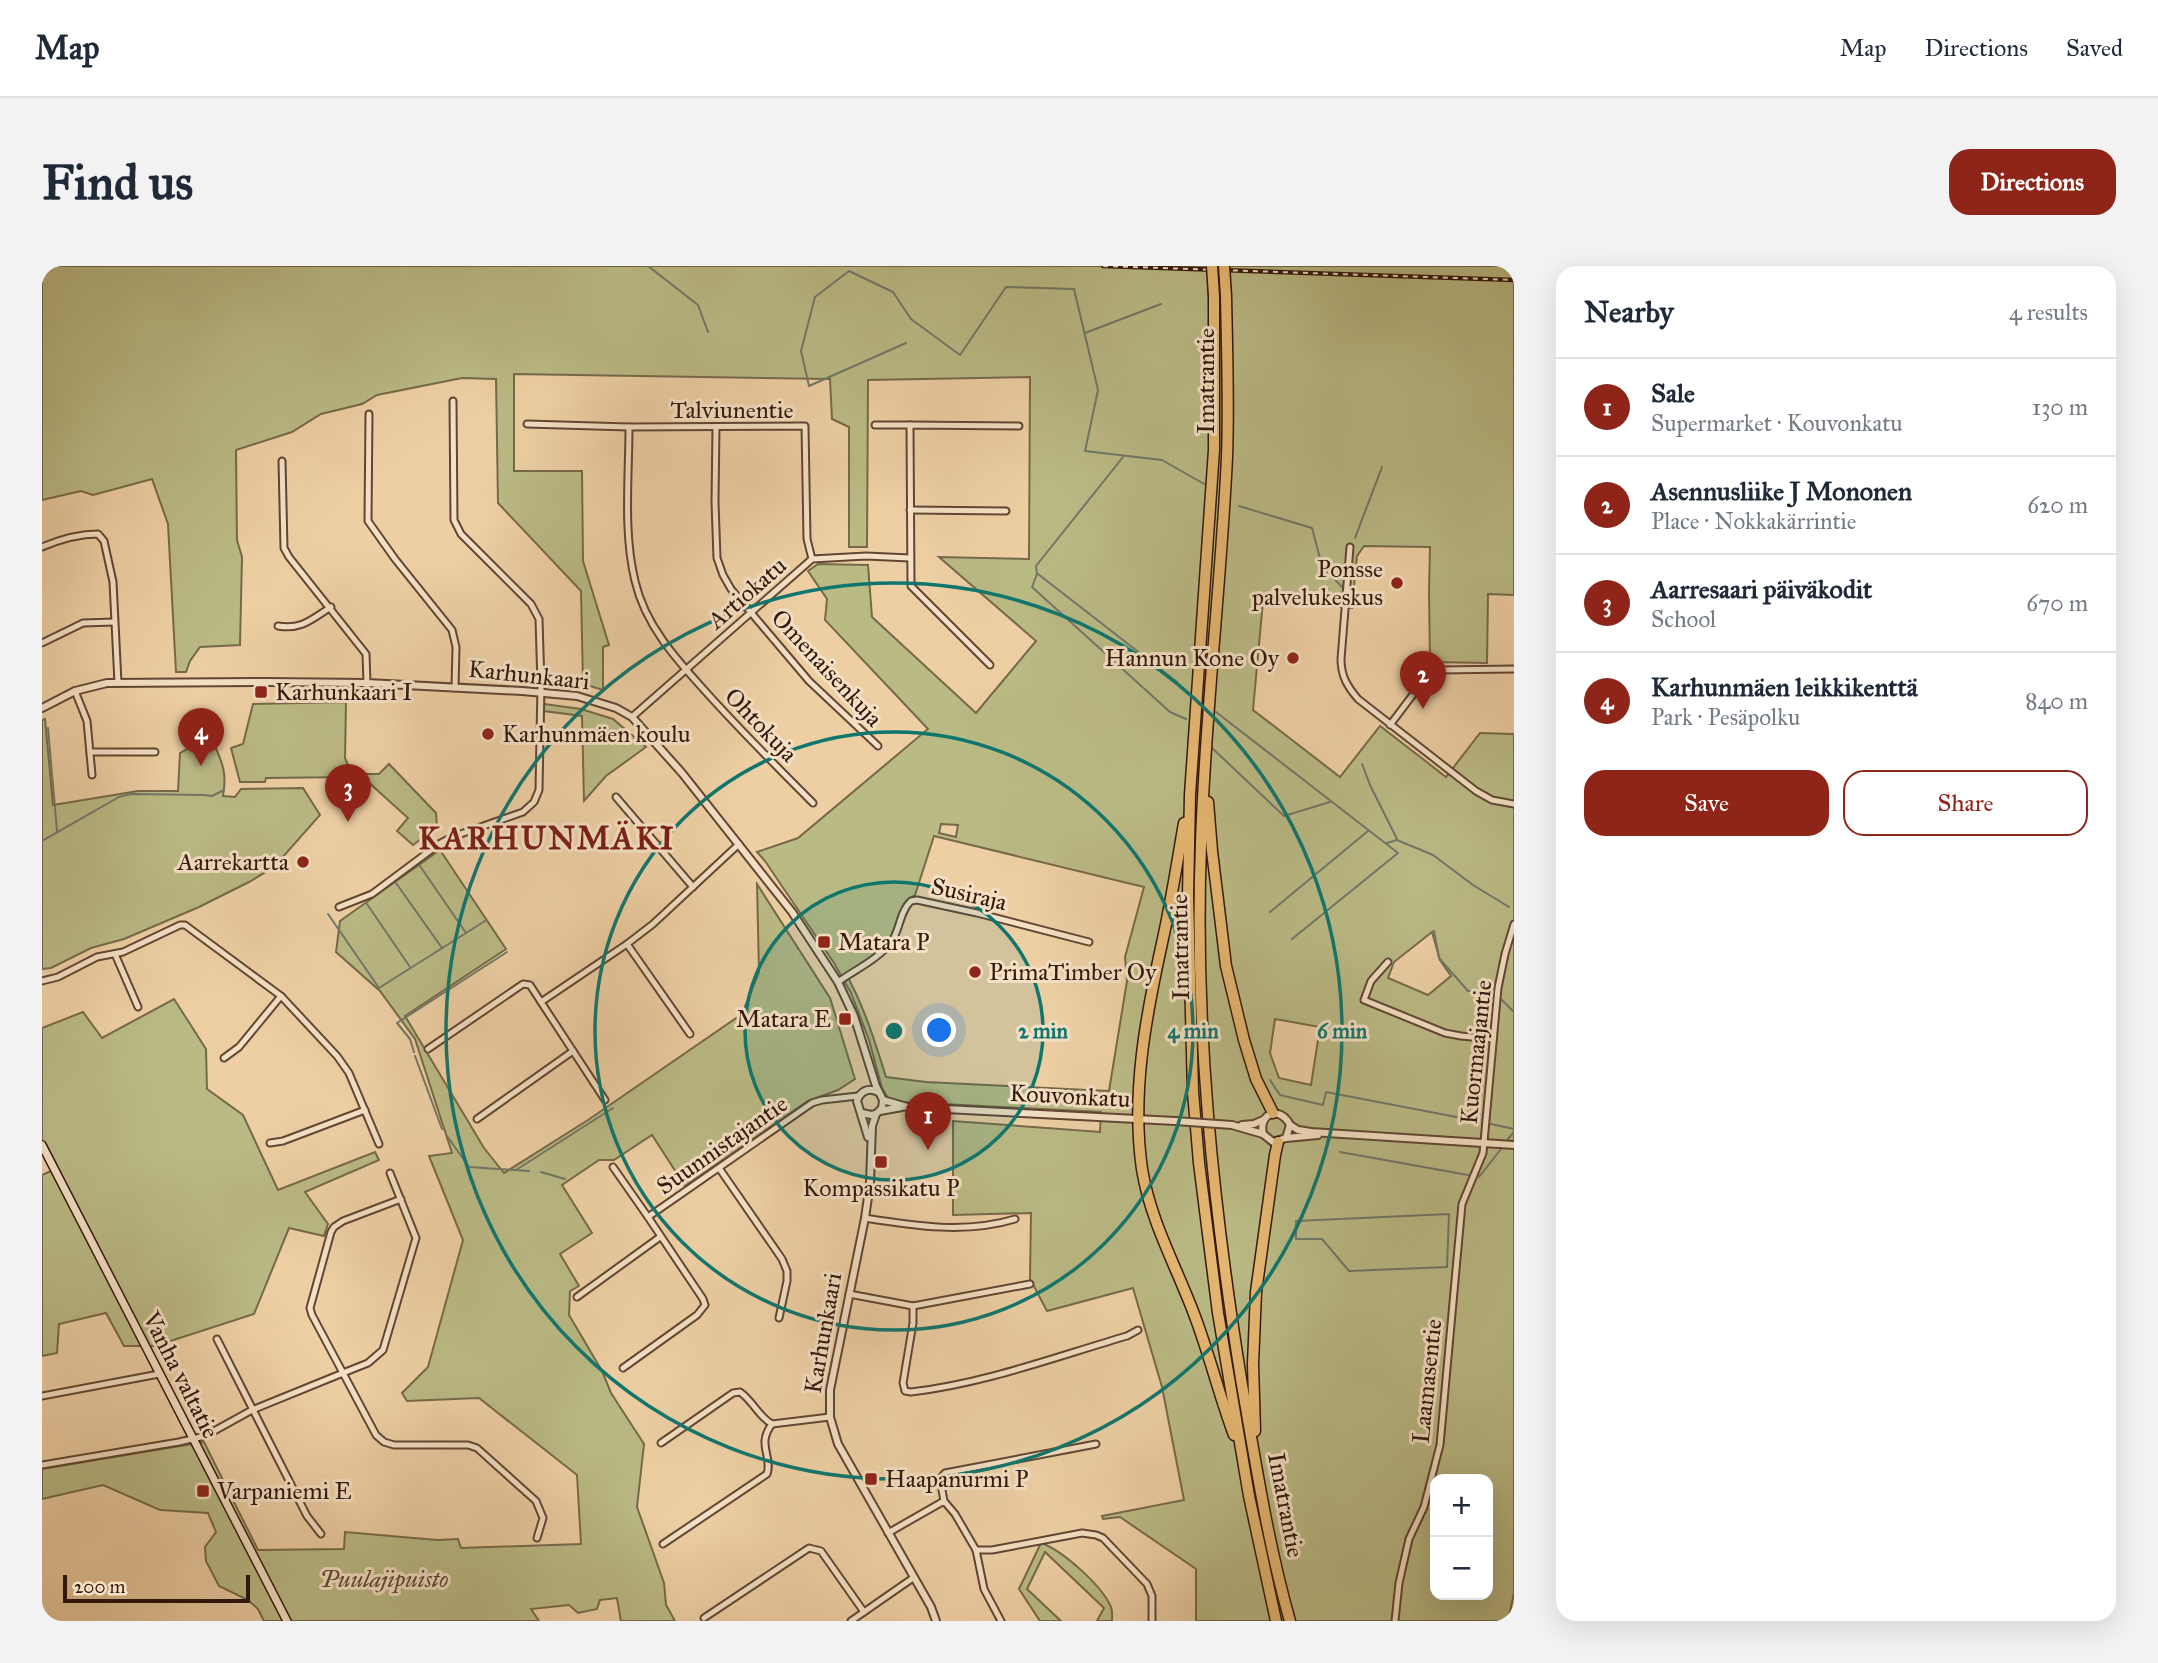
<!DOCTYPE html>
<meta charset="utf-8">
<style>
:root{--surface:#fff;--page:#f2f2f3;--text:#1f2937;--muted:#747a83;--line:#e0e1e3;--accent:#8f2418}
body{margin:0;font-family:"IM FELL Great Primer",serif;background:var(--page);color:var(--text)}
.controls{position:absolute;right:21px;bottom:21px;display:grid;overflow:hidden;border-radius:14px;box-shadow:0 7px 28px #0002}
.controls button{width:63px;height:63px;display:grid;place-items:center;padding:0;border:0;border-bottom:2px solid var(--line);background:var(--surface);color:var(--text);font:35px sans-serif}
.scale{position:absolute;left:21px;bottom:18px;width:187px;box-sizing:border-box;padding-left:7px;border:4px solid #32180d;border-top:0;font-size:19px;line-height:24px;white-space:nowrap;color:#32180d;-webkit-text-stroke:5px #f4e0c4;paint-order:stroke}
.you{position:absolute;left:898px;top:765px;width:24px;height:24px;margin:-18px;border:5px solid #fff;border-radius:50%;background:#1a73e8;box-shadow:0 0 0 10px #1a73e833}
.badge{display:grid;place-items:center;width:46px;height:46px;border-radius:50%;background:var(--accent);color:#fff;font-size:23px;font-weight:700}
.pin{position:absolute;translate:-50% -58px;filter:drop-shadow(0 2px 4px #0008)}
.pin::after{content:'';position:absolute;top:37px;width:24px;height:21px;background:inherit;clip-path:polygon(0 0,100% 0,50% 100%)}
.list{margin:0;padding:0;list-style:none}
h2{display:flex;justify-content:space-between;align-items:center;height:91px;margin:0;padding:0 28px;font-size:30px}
h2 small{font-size:23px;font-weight:400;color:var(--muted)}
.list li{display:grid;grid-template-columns:46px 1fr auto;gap:21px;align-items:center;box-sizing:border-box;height:98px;padding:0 28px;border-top:2px solid var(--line)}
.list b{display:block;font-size:26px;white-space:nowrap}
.list p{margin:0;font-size:23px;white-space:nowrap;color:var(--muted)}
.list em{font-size:23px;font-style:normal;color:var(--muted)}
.actions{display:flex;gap:14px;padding:21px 28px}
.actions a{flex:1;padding:16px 0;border:2px solid var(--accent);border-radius:21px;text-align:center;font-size:24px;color:var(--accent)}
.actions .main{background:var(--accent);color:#fff}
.map{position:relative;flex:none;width:1472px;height:1355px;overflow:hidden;border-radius:21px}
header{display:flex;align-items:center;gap:42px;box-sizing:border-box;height:98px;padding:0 35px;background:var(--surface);border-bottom:2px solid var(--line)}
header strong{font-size:33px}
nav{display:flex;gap:38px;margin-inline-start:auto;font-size:24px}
.intro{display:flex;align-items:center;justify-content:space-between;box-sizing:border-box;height:168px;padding:0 42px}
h1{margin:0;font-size:49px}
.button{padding:18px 32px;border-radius:21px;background:var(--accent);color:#fff;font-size:24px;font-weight:700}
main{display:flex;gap:42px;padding:0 42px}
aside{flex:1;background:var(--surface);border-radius:21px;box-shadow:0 7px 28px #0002}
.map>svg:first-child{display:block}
.green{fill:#baba85;stroke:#766949;stroke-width:2;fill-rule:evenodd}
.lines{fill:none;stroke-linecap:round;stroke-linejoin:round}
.stream{stroke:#707768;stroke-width:2}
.minor-casing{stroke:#614633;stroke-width:9}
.tertiary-casing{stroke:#614633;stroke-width:10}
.secondary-casing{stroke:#32180d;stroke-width:10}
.motorway-casing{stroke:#32180d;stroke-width:13}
.minor{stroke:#f4e0c4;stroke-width:5}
.tertiary{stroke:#f4e0c4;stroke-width:6}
.secondary{stroke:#f4e0c4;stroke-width:7}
.motorway{stroke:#e7b872;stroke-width:10}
.rail-casing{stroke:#32180d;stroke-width:4.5}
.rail{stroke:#f4e0c4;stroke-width:2;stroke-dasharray:5;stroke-linecap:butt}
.tertiary-bridge-casing{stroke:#614633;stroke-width:10;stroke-linecap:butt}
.motorway-bridge-casing{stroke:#32180d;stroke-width:13;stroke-linecap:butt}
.tertiary-bridge{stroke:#f4e0c4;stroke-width:6}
.motorway-bridge{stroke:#e7b872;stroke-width:10}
.ring{fill:none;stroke:#0f766e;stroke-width:3.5}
.poi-dot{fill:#8f2418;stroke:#f4e0c4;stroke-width:2.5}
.labels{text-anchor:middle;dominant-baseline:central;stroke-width:6;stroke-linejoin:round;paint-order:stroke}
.street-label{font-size:24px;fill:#32180d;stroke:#f4e0c4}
.poi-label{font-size:24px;fill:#32180d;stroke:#f4e0c4;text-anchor:start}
.park-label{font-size:24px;font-style:italic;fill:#5b4931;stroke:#f4e0c4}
.district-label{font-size:32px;font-weight:bold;letter-spacing:2px;fill:#7a1f14;stroke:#f4e0c4}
.centre{fill:#0f766e;stroke:#f4e0c4;stroke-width:3.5}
.ring-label{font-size:21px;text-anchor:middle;font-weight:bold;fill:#0f766e;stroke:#f4e0c4;stroke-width:6;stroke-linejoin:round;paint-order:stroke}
</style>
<header>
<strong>Map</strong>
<nav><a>Map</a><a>Directions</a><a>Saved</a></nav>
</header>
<div class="intro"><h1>Find us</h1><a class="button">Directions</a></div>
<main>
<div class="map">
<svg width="1472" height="1355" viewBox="0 0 1472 1355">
<rect width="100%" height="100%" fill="#eecfa4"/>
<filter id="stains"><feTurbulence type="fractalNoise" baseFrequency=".00286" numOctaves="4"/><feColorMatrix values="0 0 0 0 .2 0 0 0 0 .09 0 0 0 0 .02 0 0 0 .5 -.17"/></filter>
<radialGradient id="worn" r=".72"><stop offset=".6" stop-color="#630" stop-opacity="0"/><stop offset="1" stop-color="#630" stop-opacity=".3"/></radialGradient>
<g class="green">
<path d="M0 0H1472V329L1446 328 1445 397 1388 396 1387 326 1388 281 1322 280 1315 290 1310 342 1221 335 1211 444 1298 511 1338 460 1404 511 1438 467 1472 468V1327L1466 1355H1154V1303L1078 1251 1061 1253 1060 1250 1142 1234 1120 1121 1091 1022 1005 1045 988 1013 989 947 911 949V855L1058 866 1059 846 860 836 846 832 840 822 827 774 809 727 792 697 723 595 715 586 756 572 886 463 783 354 785 333 766 305 776 298 826 299 830 351 934 447 994 375 897 291 987 293 988 111 826 114 825 281H807V161L790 153 788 113 472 108V205H540L541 295 567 379 561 381V424L541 418 539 325 456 237 454 113 420 112 335 129 320 138 279 148 250 166 194 184 195 274 200 291 198 379 158 381 148 395 144 406H134L126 258 110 213 51 229 39 225 0 234ZM899 558 916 559 914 571 897 567ZM892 570 1102 621 1083 691 1085 715 1067 825 884 816 844 811C833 776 822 740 804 708L839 684 852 667 864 635 873 629ZM1390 666 1398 694 1409 710 1386 729 1346 712 1352 696ZM1233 753 1278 761 1269 819 1237 812 1228 787ZM1393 1213H1446V1329H1393Z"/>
<path d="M304 436 303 492 310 508H337L347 498 394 547 395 561 371 579 355 565 366 552 325 515 315 525 307 511 224 512 223 516H198L189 482 201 478 211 438Z"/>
<path d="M502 438 539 443 571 453 604 481 564 510 542 535 540 450 502 445Z"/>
<path d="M3 453 11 539 96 525H136L138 487C150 480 158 476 172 478 181 498 185 508 181 530L193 531 199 523 261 522 278 549 232 601 207 616 157 641 82 673 49 682 9 702 0 703V454Z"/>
<path d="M398 584 464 683 363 750 442 882 462 907 546 854 700 748 717 706 715 618 788 732 813 813 796 824 766 835 643 920 610 869 572 894H557L520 919 550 967 518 988 537 1020 528 1025 527 1049 560 1105 569 1127 602 1178 595 1241 622 1317 624 1339 633 1355H579L575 1332 558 1334 555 1343 536 1347 527 1339 489 1343 497 1355H222L216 1343 206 1334 177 1320 164 1295 163 1281 174 1266 166 1247 118 1244 61 1219 0 1233V1203L162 1176 216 1284 302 1283 303 1266 395 1274 416 1273 419 1282 539 1278 535 1209 437 1132 365 1135 360 1127 386 1101 421 974 387 890 410 887 373 773 338 725 294 686 298 655Z"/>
<path d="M132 733 164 783 165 823 201 849 236 924 333 886 337 894 263 926 286 958 282 970 247 962 212 1048 113 1080H82L64 1047 17 1058 15 1087 0 1090V909L13 903 0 879V762L41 746 60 772Z"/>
<path d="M999 1277C1020 1284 1059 1319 1068 1339 1071 1343 1070 1350 1070 1355H1055L1062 1342 1003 1286 985 1323 1019 1355H998L977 1323Z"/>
</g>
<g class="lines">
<g class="stream">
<path d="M606 0 656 39 666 66"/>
<path d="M1043 67 1119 38"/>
<path d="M864 77 767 120 759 85 773 31 807 5 851 26 869 53 918 89 964 21 1032 23 1056 124 1043 185 1120 194 1164 219"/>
<path d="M1081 191 994 300 995 308 990 321 1128 446 1144 453"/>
<path d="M1197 240 1270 262 1280 300 1301 322"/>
<path d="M1313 272 1340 201"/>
<path d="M996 308 1135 416"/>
<path d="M1301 321 1304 299"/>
<path d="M1174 446 1356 587 1250 673"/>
<path d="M6 462 15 565"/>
<path d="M1169 481 1242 550 1288 536"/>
<path d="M1320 498 1328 519 1355 573"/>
<path d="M0 575 77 531 89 528 162 529 170 530 182 524"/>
<path d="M1345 577 1355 574 1391 589 1431 619 1467 641"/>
<path d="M378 600 424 667"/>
<path d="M354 617 400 682"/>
<path d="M325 638 368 701"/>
<path d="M1228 646 1326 565"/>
<path d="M286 648 337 722 443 655"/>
<path d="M1392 665 1397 692 1426 725H1435L1438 728 1442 729"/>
<path d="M1460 734 1472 746"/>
<path d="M372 786 368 773 355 757 465 686"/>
<path d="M373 790 400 863"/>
<path d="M1228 814 1238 829 1281 839 1284 826 1430 854"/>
<path d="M1449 858 1472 863"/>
<path d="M405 870 427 901 487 905"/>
<path d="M1466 873 1472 866"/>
<path d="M1298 886 1426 909"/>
<path d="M474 904 571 842"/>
<path d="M499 906 523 913"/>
<path d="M1437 911 1459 883"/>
<path d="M1407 948 1405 1001 1307 1005 1280 973H1254V955Z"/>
</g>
<g class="minor-casing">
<g id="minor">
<path d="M327 148 326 255 353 293 410 364 414 381 413 422"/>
<path d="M485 158 587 161 763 160 765 273 770 293"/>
<path d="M833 159H868"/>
<path d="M587 161C587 211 581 266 593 315 603 359 634 393 664 426 698 464 734 500 771 537"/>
<path d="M674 161 673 236 675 292 681 309 689 323 767 415 836 480"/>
<path d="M240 195 242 282 247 291 324 388 325 417"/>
<path d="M868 244 964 245"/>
<path d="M0 281C19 273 36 268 56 268L62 275 71 316 76 417"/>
<path d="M1308 281 1299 393C1299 410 1305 420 1316 433L1434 525 1450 534 1472 538"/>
<path d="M236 360C260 364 270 353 289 341"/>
<path d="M0 377 41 357 72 356"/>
<path d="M948 399 869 320 868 159 977 160"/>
<path d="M33 425 45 455 50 509"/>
<path d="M590 451 770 293 824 290 868 292"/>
<path d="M1348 459 1385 410 1397 404 1472 403"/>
<path d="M48 486H113"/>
<path d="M574 531 651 621"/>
<path d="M297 641 330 628 397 578 410 571 481 546 492 536 497 524 499 419 497 353 489 338 419 268 412 254 411 135"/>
<path d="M585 678 648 768"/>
<path d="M73 688 96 741"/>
<path d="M1346 696 1329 715 1322 734 1403 767 1419 770 1451 773"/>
<path d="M0 715 16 711 55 691 81 686 138 659H143L239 730 295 790 307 807 337 878"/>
<path d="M796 716C813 704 838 692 850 675 858 663 858 645 869 635L875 634 935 647 1047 676"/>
<path d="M386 783 481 718 488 719 499 736"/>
<path d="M182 792 197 781 239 730"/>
<path d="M563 834 499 736 585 678 611 658 697 578"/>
<path d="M435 853 531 785"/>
<path d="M228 877 241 875 323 844"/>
<path d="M571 901 606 951 770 837 780 834 816 830"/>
<path d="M677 902 740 993 745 1005V1015L737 1052"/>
<path d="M348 907 374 972 341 1084 326 1097 301 1107 270 1049 268 1042 289 966 292 961 301 955 359 933"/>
<path d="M823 952C873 960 924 968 973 953"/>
<path d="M807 1028 871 1040 988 1018"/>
<path d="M535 1031 618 971"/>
<path d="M871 1040V1057L861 1117 863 1125 869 1126C944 1117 1013 1091 1085 1070L1096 1064"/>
<path d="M175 1073 265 1250 279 1268"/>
<path d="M581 1102 655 1049 663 1039 661 1033 606 951"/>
<path d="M0 1130 117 1108"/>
<path d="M619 1177 691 1127 698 1126C711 1135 717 1151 730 1158L788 1151"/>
<path d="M0 1199 137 1176 163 1170 210 1144 301 1107 334 1169 342 1176 352 1179H426L435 1182 494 1235 501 1252 495 1272"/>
<path d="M902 1235 898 1213 903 1207 1054 1178"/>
<path d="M846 1267 902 1235 913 1248 934 1284H950L1040 1267 1054 1269 1061 1272 1105 1318 1110 1330V1355"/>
<path d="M621 1278 725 1208C731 1190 714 1179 730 1158"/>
<path d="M934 1284 942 1323 959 1355"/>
<path d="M662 1352 767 1282 779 1285 822 1346"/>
<path d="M809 1355 871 1312"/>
<path d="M1353 1355 1357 1317 1367 1273 1382 1241 1398 1179 1420 938 1441 887 1456 722 1463 688 1472 658"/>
</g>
</g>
<g class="tertiary-casing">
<g id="tertiary">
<path d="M0 442 33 425 65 417 225 416 325 417 480 425 535 430 574 442 590 451 640 507 750 646 796 716 812 750 834 820 841 834 840 842 834 848 829 849 820 847"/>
<path d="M841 834 865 841 1133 855"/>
<path d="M838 845 860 841"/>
<path d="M834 848 830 860 828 917 823 952 788 1124V1151L796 1178 889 1341 894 1355"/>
<path d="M1190 859 1221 868 1231 876 1244 872 1276 869"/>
<path d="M1200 859 1212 858 1221 854"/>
<path d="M1248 859 1256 864 1269 866 1472 879"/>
<path d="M1221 868C1216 847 1238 839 1248 859L1244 872"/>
<path d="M826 871 815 835C818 825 827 821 836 826"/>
</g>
</g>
<g class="secondary-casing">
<path id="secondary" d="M0 879 245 1355"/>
</g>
<g class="motorway-casing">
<g id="motorway">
<path d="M1172 30V184L1148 529 1146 630 1151 826 1157 897 1176 1047 1207 1230 1234 1355"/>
<path d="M1184 30C1185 83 1187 137 1185 191 1179 320 1163 449 1159 578 1152 759 1171 940 1200 1119 1214 1198 1226 1278 1248 1355"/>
<path d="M1166 536 1170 585 1184 700 1202 774 1214 813 1231 847"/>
<path d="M1142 557C1135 597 1129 637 1120 677 1104 750 1089 827 1100 903 1108 954 1134 1000 1152 1048 1167 1087 1177 1129 1192 1169"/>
<path d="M1213 1165 1211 1098 1214 1026 1233 889 1236 876"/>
</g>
</g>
<use href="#minor" class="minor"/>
<use href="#tertiary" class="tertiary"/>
<use href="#secondary" class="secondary"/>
<use href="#motorway" class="motorway"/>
<g class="rail-casing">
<path id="rail" d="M1061 0 1472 14"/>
</g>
<use href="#rail" class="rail"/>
<g class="tertiary-bridge-casing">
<path id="tertiary-bridge" d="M1133 855 1190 859"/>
</g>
<g class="motorway-bridge-casing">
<g id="motorway-bridge">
<path d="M1170 0 1172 30"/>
<path d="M1182 0 1184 30"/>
</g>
</g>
<use href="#tertiary-bridge" class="tertiary-bridge"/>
<use href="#motorway-bridge" class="motorway-bridge"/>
</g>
<circle cx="852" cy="765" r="149" fill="#0f766e" fill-opacity=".12"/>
<g class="ring">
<circle cx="852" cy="765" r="149"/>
<circle cx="852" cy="765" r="299"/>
<circle cx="852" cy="765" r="448"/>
</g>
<g class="poi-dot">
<circle cx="1355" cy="317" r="7"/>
<circle cx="1251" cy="392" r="7"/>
<rect x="212" y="419" width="14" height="14" rx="3.5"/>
<circle cx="446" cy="468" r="7"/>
<circle cx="261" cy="596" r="7"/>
<rect x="775" y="669" width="14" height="14" rx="3.5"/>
<circle cx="933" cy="706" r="7"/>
<rect x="796" y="746" width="14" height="14" rx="3.5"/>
<rect x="832" y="889" width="14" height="14" rx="3.5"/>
<rect x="822" y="1206" width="14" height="14" rx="3.5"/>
<rect x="154" y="1218" width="14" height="14" rx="3.5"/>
</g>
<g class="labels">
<g class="street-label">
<text transform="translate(1164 115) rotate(-90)">Imatrantie</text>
<text x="690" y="144">Talviunentie</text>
<text transform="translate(705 327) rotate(-41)">Artiokatu</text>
<text transform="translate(785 402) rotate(47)">Omenaisenkuja</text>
<text transform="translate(487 409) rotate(6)">Karhunkaari</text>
<text transform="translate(719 459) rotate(46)">Ohtokuja</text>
<text transform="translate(927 628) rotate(13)">Susiraja</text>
<text transform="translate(1138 681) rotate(-91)">Imatrantie</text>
<text transform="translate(1434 786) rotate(-84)">Kuormaajantie</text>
<text transform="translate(1028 830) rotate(3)">Kouvonkatu</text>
<text transform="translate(680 879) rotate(-35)">Suunnistajantie</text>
<text transform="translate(781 1067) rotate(-80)">Karhunkaari</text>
<text transform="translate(139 1109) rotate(63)">Vanha valtatie</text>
<text transform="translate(1385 1115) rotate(-84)">Laamasentie</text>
<text transform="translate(1244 1239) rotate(79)">Imatrantie</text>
</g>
<g class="poi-label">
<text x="1341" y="303" text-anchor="end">Ponsse<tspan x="1341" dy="28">palvelukeskus</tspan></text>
<text x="1237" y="392" text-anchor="end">Hannun Kone Oy</text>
<text x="233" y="426">Karhunkaari I</text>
<text x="460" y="468">Karhunmäen koulu</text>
<text x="247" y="596" text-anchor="end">Aarrekartta</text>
<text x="796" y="676">Matara P</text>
<text x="947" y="706">PrimaTimber Oy</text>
<text x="789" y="753" text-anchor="end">Matara E</text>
<text x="839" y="922" text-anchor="middle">Kompassikatu P</text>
<text x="843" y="1213">Haapanurmi P</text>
<text x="175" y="1225">Varpaniemi E</text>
</g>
<g class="park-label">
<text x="342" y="1313">Puulajipuisto</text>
</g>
<g class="district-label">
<text x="505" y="572">KARHUNMÄKI</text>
</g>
</g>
<circle cx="852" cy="765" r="10" class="centre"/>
<g class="ring-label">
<text x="1001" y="772">2 min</text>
<text x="1151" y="772">4 min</text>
<text x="1300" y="772">6 min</text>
</g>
<rect width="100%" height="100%" filter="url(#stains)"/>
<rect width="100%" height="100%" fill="url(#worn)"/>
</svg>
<div class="controls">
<button>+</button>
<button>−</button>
</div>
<div class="scale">200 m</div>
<div class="you"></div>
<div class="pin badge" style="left:886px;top:884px">1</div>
<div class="pin badge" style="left:1381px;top:443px">2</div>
<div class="pin badge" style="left:306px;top:556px">3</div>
<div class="pin badge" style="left:159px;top:500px">4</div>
</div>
<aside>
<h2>Nearby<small>4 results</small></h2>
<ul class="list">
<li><span class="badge">1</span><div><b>Sale</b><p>Supermarket · Kouvonkatu</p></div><em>130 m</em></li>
<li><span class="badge">2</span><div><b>Asennusliike J Mononen</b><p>Place · Nokkakärrintie</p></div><em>620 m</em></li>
<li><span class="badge">3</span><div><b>Aarresaari päiväkodit</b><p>School</p></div><em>670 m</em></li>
<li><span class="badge">4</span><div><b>Karhunmäen leikkikenttä</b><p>Park · Pesäpolku</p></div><em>840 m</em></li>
</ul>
<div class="actions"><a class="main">Save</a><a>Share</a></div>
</aside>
</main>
